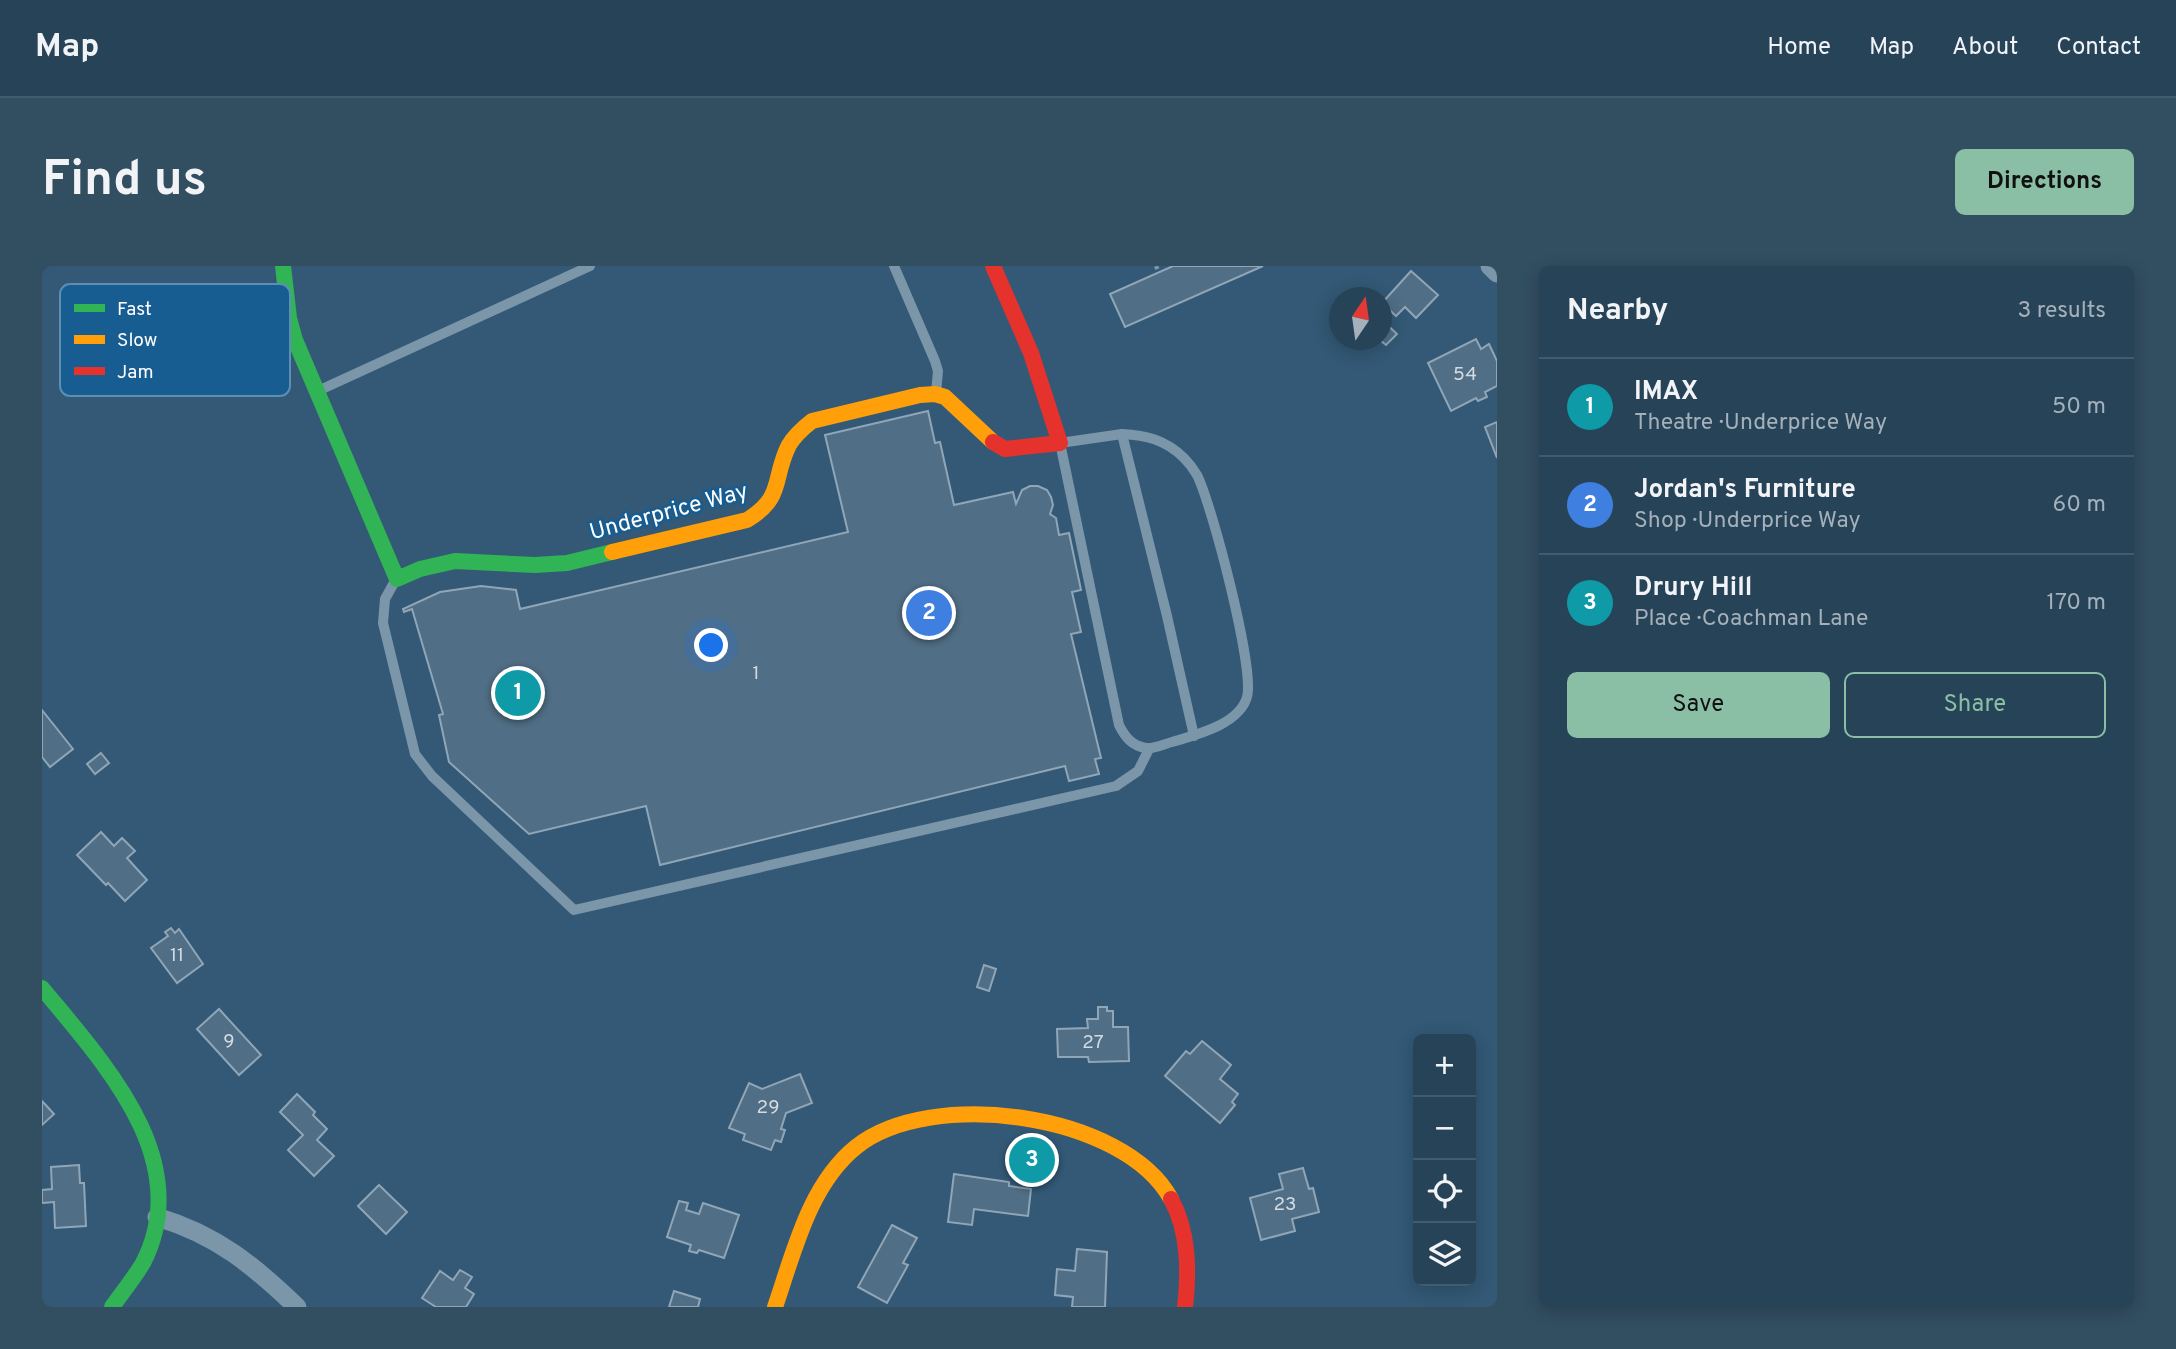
<!DOCTYPE html>
<meta charset="utf-8">
<style>
:root{--surface:#264358;--page:#324e61;--text:#f1f3f6;--muted:#a4b0ba;--line:#425c6e;--accent:#8abfa5}
body{margin:0;font-family:Overpass,sans-serif;background:var(--page);color:var(--text)}
.controls{position:absolute;right:21px;bottom:21px;display:grid;overflow:hidden;border-radius:10px;box-shadow:0 4px 18px #0003}
.controls button{width:63px;height:63px;display:grid;place-items:center;padding:0;border:0;border-bottom:2px solid var(--line);background:var(--surface);color:var(--text);font:35px sans-serif}
.compass{position:absolute;left:1287px;top:21px;width:63px;height:63px;border-radius:50%;background:var(--surface);box-shadow:0 4px 18px #0003;rotate:13deg}
.you{position:absolute;left:670px;top:380px;width:24px;height:24px;margin:-18px;border:5px solid #fff;border-radius:50%;background:#1a73e8;box-shadow:0 0 0 10px #1a73e833}
.badge{display:grid;place-items:center;width:46px;height:46px;border-radius:50%;background:var(--accent);color:#fff;font-size:23px;font-weight:700}
.pin{position:absolute;translate:-50% -50%;border:4px solid #fff;box-shadow:0 2px 7px #0006}
.list{margin:0;padding:0;list-style:none}
h2{display:flex;justify-content:space-between;align-items:center;height:91px;margin:0;padding:0 28px;font-size:30px}
h2 small{font-size:23px;font-weight:400;color:var(--muted)}
.list li{display:grid;grid-template-columns:46px 1fr auto;gap:21px;align-items:center;box-sizing:border-box;height:98px;padding:0 28px;border-top:2px solid var(--line)}
.list b{display:block;font-size:26px;white-space:nowrap}
.list p{margin:0;font-size:23px;white-space:nowrap;color:var(--muted)}
.list em{font-size:23px;font-style:normal;color:var(--muted)}
.actions{display:flex;gap:14px;padding:21px 28px}
.actions a{flex:1;padding:16px 0;border:2px solid var(--accent);border-radius:10px;text-align:center;font-size:24px;color:var(--accent)}
.actions .main{background:var(--accent);color:#111}
.icon{flex:none;width:38px;height:38px;fill:none;stroke:currentColor;stroke-width:2;stroke-linecap:round;stroke-linejoin:round}
.map{position:relative;flex:none;width:1455px;height:1041px;overflow:hidden;border-radius:10px}
header{display:flex;align-items:center;gap:42px;box-sizing:border-box;height:98px;padding:0 35px;background:var(--surface);border-bottom:2px solid var(--line)}
header strong{font-size:33px}
nav{display:flex;gap:38px;margin-inline-start:auto;font-size:24px}
.intro{display:flex;align-items:center;justify-content:space-between;box-sizing:border-box;height:168px;padding:0 42px}
h1{margin:0;font-size:49px}
.button{padding:18px 32px;border-radius:10px;background:var(--accent);color:#111;font-size:24px;font-weight:700}
main{display:flex;gap:42px;padding:0 42px}
aside{flex:1;background:var(--surface);border-radius:10px;box-shadow:0 4px 18px #0003}
.map>svg:first-child{display:block}
.building{fill:#506e85;stroke:#90a6b7;stroke-width:2}
.lines{fill:none;stroke-linecap:round;stroke-linejoin:round}
.path{stroke:#7b95a9;stroke-width:4.5;stroke-dasharray:3.5 5;stroke-linecap:butt}
.lane{stroke:#7b95a9;stroke-width:10}
.street{stroke:#7b95a9;stroke-width:19}
.fast{stroke:#30b455;stroke-width:16}
.slow{stroke:#ff9f0a;stroke-width:16}
.jam{stroke:#e5322d;stroke-width:16}
.labels{text-anchor:middle;dominant-baseline:central;stroke-width:5;stroke-linejoin:round;paint-order:stroke}
.number-label{font-size:19px;fill:#d3dbe0}
.street-label{font-size:23px;fill:#fff;stroke:#175d92}
.key{fill:#175d92;stroke:#5d8eb3;stroke-width:2}
.key-label{font-size:19px;fill:#fff}
</style>
<header>
<strong>Map</strong>
<nav><a>Home</a><a>Map</a><a>About</a><a>Contact</a></nav>
</header>
<div class="intro"><h1>Find us</h1><a class="button">Directions</a></div>
<main>
<div class="map">
<svg width="1455" height="1041" viewBox="0 0 1455 1041">
<rect width="100%" height="100%" fill="#335976"/>
<g class="building">
<path d="M1131 0H1221L1083 61 1068 28Z"/>
<path d="M1369 5 1396 29 1374 52 1363 41 1354 50 1340 37Z"/>
<path d="M1339 53 1355 68 1344 79 1338 74Z"/>
<path d="M1434 73 1439 83 1447 78 1455 95V120L1443 126 1445 131 1436 135 1434 132 1409 145 1386 97Z"/>
<path d="M886 145 893 177 898 176 912 239 971 226 974 238 980 224 988 220H996L1005 224 1009 231 1011 239 1008 248 1014 252 1017 269 1027 267 1039 324 1030 326 1039 366 1029 368 1059 492 1053 493 1057 508 1027 515 1023 500 618 599 604 540 487 568 407 496 397 449 401 448 370 343 362 346 361 343 398 326 439 320 474 324 478 343 806 266 783 169Z"/>
<path d="M1455 156V192L1443 161Z"/>
<path d="M0 444 31 483 8 501 0 491Z"/>
<path d="M59 487 67 497 53 508 45 498Z"/>
<path d="M59 566 72 580 80 572 93 585 85 592 105 614 83 635 66 617 64 619 35 589Z"/>
<path d="M129 662 133 667 137 663 161 698 135 717 109 682 126 670 123 666Z"/>
<path d="M942 699 954 703 947 725 935 721Z"/>
<path d="M1056 741H1065V745H1071V761H1086L1087 795 1047 796 1046 791H1016L1015 763 1046 762 1045 753H1056Z"/>
<path d="M177 743 219 789 197 809 155 763Z"/>
<path d="M1160 775 1189 799 1178 813 1196 828 1190 836 1193 839 1178 857 1123 810 1144 785 1148 788Z"/>
<path d="M758 808 770 837 744 847 739 863 743 864 739 876 733 874 729 884 701 874 703 868 687 862 707 817 720 823Z"/>
<path d="M255 828 273 846 271 849 285 863 275 874 292 890 272 910 246 884 261 869 238 846Z"/>
<path d="M0 835 12 848 0 859Z"/>
<path d="M37 899 38 917H42L44 960 13 962 12 936 0 937V924L10 923 9 901Z"/>
<path d="M1261 902 1267 923 1271 922 1277 946 1250 953 1253 965 1219 974 1208 932 1241 923 1237 908Z"/>
<path d="M912 908 967 916V920L989 923 986 950 932 943 930 959 906 956Z"/>
<path d="M337 919 365 946 344 968 316 940Z"/>
<path d="M637 935 646 937 644 944 657 948 661 937 697 949 682 992 657 984 655 987 647 985 649 979 625 971Z"/>
<path d="M850 959 875 972 861 997 866 999 845 1037 816 1021Z"/>
<path d="M1035 983 1065 986 1063 1041H1030L1031 1031 1013 1029 1015 1003 1033 1005Z"/>
<path d="M418 1004 430 1011 423 1022 432 1028 424 1041H394L380 1032 398 1005 411 1014Z"/>
<path d="M632 1025 658 1033 656 1041H627Z"/>
</g>
<g class="lines">
<path class="path" d="M1114 0 1117 7"/>
<g class="lane">
<path d="M852 0 893 95 896 105 894 127"/>
<path d="M278 124 548 0"/>
<path d="M1080 168C1104 169 1124 174 1142 192 1147 197 1152 204 1155 209 1170 239 1213 403 1205 431 1197 459 1153 469 1130 476 1122 478 1112 483 1104 482 1090 480 1083 471 1077 459L1018 177Z"/>
<path d="M1080 168 1125 350 1152 470"/>
<path d="M353 315 343 333 341 357 373 488 390 510 532 644 1074 520 1096 505 1107 483"/>
</g>
<g class="street">
<path d="M1448 0 1455 7"/>
<path d="M115 951C175 969 211 999 255 1041"/>
</g>
<g class="fast">
<path d="M241 0 247 52 253 74 355 313 378 303 413 295 493 299 525 297 570 286"/>
<path d="M0 722C61 796 154 894 101 997 92 1012 80 1027 70 1041"/>
</g>
<g class="slow">
<path d="M570 286 705 254C743 231 730 212 747 179 753 169 761 162 770 155L878 129 893 128 903 131 951 176"/>
<path d="M733 1041C752 986 767 919 814 881 889 821 1082 847 1129 933"/>
</g>
<g class="jam">
<path d="M951 0 989 87 1018 177 963 183 951 176"/>
<path d="M1129 933C1147 966 1147 1005 1143 1041"/>
</g>
</g>
<g class="labels">
<g class="number-label">
<text x="1423" y="109">54</text>
<text x="714" y="408">1</text>
<text x="135" y="690">11</text>
<text x="187" y="776">9</text>
<text x="1051" y="777">27</text>
<text x="726" y="842">29</text>
<text x="1243" y="939">23</text>
</g>
<g class="street-label">
<text transform="translate(627 247) rotate(-15)">Underprice Way</text>
</g>
</g>
<rect x="18" y="18" width="230" height="112" rx="10" class="key"/>
<rect x="32" y="38" width="31" height="8" fill="#30b455"/>
<rect x="32" y="69" width="31" height="9" fill="#ff9f0a"/>
<rect x="32" y="101" width="31" height="8" fill="#e5322d"/>
<g class="key-label">
<text x="75" y="49">Fast</text>
<text x="75" y="80">Slow</text>
<text x="75" y="112">Jam</text>
</g>
</svg>
<div class="controls">
<button>+</button>
<button>−</button>
<button><svg class="icon" aria-label="locate" viewBox="0 0 24 24"><circle cx="12" cy="12" r="6"/><path d="M12 2v4M12 18v4M2 12h4M18 12h4"/></svg></button>
<button><svg class="icon" aria-label="layers" viewBox="0 0 24 24"><path d="M12 4l9 5-9 5-9-5zM3 14l9 5 9-5"/></svg></button>
</div>
<svg class="compass" viewBox="-18 -18 36 36"><path d="M0-13l5 13h-10z" fill="#e53935"/><path d="M0 13l5-13h-10z" fill="#a4b0ba"/></svg>
<div class="you"></div>
<div class="pin badge" style="left:476px;top:427px;background:#0f9aa8">1</div>
<div class="pin badge" style="left:887px;top:347px;background:#3f7fe0">2</div>
<div class="pin badge" style="left:990px;top:894px;background:#0f9aa8">3</div>
</div>
<aside>
<h2>Nearby<small>3 results</small></h2>
<ul class="list">
<li><span class="badge" style="background:#0f9aa8">1</span><div><b>IMAX</b><p>Theatre · Underprice Way</p></div><em>50 m</em></li>
<li><span class="badge" style="background:#3f7fe0">2</span><div><b>Jordan's Furniture</b><p>Shop · Underprice Way</p></div><em>60 m</em></li>
<li><span class="badge" style="background:#0f9aa8">3</span><div><b>Drury Hill</b><p>Place · Coachman Lane</p></div><em>170 m</em></li>
</ul>
<div class="actions"><a class="main">Save</a><a>Share</a></div>
</aside>
</main>
